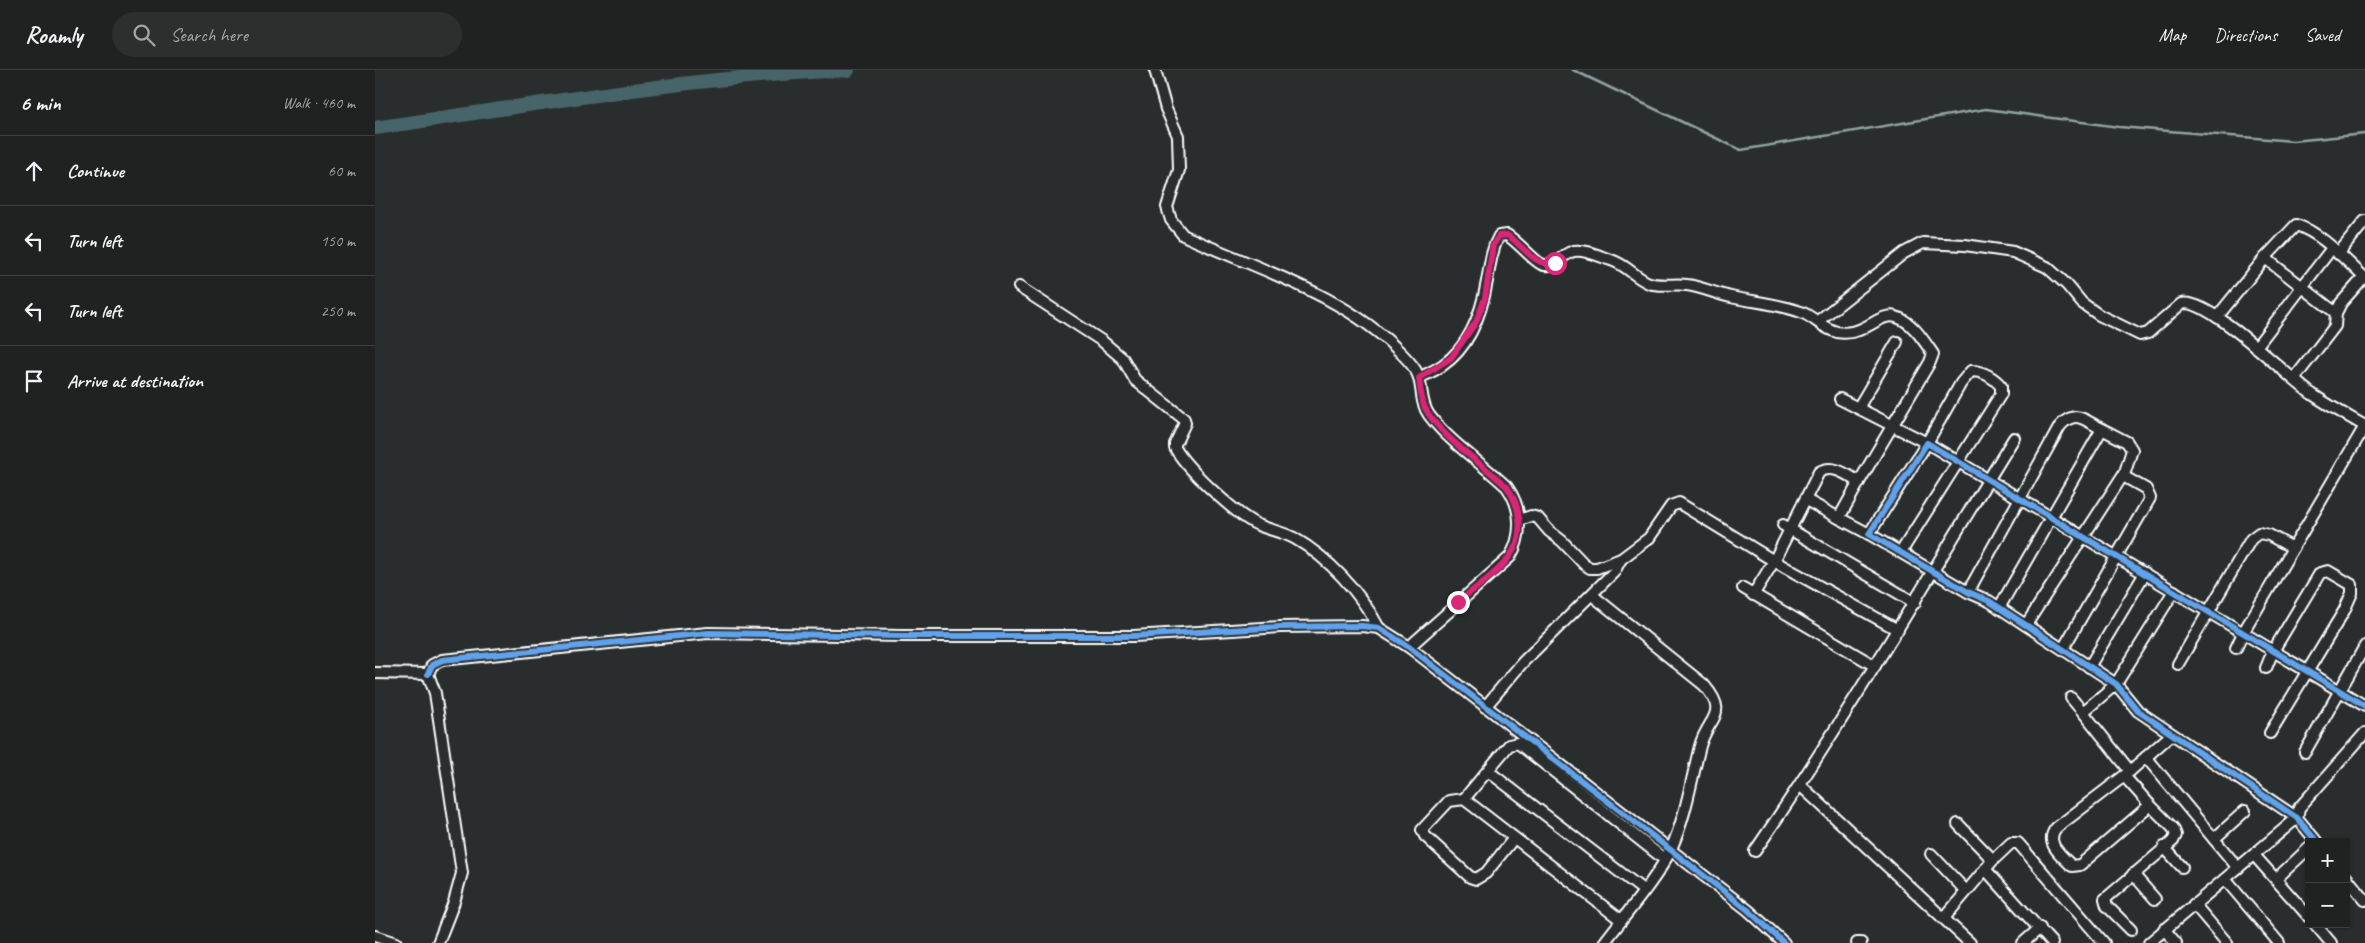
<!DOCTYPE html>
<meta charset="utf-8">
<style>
:root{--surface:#202222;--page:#2d2f2f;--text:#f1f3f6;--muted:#a2a4a5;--line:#3d3f40}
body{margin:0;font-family:Caveat,sans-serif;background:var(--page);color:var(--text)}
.controls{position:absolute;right:15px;bottom:15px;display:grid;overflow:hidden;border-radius:0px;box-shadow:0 1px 4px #0004}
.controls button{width:45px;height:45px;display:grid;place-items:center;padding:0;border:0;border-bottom:1px solid var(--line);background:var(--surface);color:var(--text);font:25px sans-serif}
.stop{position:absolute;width:15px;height:15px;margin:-11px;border:4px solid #db2777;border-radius:50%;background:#fff}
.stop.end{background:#db2777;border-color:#fff;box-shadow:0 1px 5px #0008}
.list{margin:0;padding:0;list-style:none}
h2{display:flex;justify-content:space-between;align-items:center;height:65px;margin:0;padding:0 20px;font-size:21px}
h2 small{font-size:16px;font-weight:400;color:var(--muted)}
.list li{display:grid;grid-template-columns:32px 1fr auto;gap:15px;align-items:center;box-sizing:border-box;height:70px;padding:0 20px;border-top:1px solid var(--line)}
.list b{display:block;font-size:19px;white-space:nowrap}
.list em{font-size:16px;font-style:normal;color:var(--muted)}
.icon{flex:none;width:28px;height:28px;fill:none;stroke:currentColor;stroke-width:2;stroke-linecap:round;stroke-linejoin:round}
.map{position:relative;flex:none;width:1990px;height:873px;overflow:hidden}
header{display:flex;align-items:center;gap:30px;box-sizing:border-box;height:70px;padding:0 25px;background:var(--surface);border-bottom:1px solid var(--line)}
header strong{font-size:24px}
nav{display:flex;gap:28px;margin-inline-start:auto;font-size:18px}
.search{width:350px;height:45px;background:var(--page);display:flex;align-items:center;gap:12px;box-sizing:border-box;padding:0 18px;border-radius:28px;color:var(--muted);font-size:19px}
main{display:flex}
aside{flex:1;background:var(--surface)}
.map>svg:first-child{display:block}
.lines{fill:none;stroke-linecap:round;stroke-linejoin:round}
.stream{stroke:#91a3a4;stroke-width:2.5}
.river{stroke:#476568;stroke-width:14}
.minor-casing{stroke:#fff;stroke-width:14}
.minor{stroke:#2a2d2e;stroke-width:10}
.cycleway-casing{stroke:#2a2d2e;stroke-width:9}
.cycleway{stroke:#60a3ed;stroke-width:6}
.route{stroke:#db2777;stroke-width:6}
</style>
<header>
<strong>Roamly</strong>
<div class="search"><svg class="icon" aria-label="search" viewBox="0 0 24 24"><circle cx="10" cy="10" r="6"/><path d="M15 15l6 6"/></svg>Search here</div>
<nav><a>Map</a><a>Directions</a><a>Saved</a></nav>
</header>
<main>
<aside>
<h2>6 min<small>Walk · 460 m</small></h2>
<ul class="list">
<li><svg class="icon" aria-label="ahead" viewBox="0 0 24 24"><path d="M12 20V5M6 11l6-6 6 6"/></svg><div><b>Continue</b></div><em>60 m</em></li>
<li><svg class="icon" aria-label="left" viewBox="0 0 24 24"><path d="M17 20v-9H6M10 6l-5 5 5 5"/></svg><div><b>Turn left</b></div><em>150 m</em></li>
<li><svg class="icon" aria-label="left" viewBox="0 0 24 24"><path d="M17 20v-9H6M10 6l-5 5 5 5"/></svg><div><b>Turn left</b></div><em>250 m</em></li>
<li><svg class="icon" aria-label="arrive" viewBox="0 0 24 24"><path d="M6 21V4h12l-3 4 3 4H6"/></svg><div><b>Arrive at destination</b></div></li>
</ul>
</aside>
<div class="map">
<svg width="1990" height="873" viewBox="0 0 1990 873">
<rect width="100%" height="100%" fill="#2a2d2e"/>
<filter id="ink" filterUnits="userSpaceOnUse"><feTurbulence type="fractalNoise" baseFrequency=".02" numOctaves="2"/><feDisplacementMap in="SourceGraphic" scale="10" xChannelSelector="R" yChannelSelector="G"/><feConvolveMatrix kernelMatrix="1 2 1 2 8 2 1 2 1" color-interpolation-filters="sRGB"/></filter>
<g filter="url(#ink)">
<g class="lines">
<path class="stream" d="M1198 0 1366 80 1611 39 1744 57 1918 71 1990 64"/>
<path class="river" d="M0 58C157 35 314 7 473 0"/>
<g class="minor-casing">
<g id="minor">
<path d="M780 0 791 39 803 66 804 100 792 137 796 150 808 165C883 200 968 223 1027 284 1033 290 1040 297 1043 305 1048 318 1045 333 1054 345 1075 373 1107 393 1132 417 1147 438 1148 465 1135 487L1034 577"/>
<path d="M1963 184 1990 151"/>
<path d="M1890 188 1961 243"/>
<path d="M644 217 727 271 748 289 760 310 809 349 810 353 800 374V378C812 399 861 445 883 455 895 460 907 462 919 468 954 488 985 522 1004 558"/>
<path d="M1842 247 1890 188 1921 155C1947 163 1970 190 1990 208"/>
<path d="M1443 251 1529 183 1548 173 1590 175 1638 182 1672 197 1692 215 1707 233 1724 245 1765 265 1773 263 1806 234C1832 225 1913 308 1937 324 1954 336 1973 346 1990 356"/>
<path d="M1881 277 1957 178"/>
<path d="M1044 308C1052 304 1061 300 1068 295 1095 276 1107 241 1112 211 1115 196 1116 180 1124 166L1132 165C1143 172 1157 189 1166 194 1180 200 1187 183 1199 181 1210 179 1226 187 1236 190 1252 195 1259 207 1274 213 1286 217 1300 213 1312 215 1327 217 1341 224 1356 227 1379 232 1404 234 1426 242 1439 247 1448 259 1462 262 1490 267 1503 242 1521 247 1537 251 1549 271 1558 284L1555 292 1484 412"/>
<path d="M1919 309 1960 256 1961 243 1966 233 1989 207"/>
<path d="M1465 329 1552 373 1586 313 1596 301C1608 301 1619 308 1626 316V324L1526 482"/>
<path d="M1483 338 1522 272"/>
<path d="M1431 430 1464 448"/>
<path d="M1145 450 1156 446 1163 448 1174 461 1187 471 1209 494 1215 498H1222L1246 489 1274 468 1296 436 1304 433 1399 491 1523 560"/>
<path d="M1408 455 1540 533"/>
<path d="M1368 518 1500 596"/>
<path d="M1593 522 1685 356C1701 339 1709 350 1727 359L1624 538"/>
<path d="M1217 525 1329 615C1355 645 1333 647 1325 676 1316 711 1311 746 1296 779 1282 809 1249 846 1229 873"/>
<path d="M1378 525 1399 491 1444 402C1458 394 1471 404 1484 412L1464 448 1494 464"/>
<path d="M1651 555 1750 402 1757 380 1752 372 1727 359"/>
<path d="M1861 578 1868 563 1990 356"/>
<path d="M1688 579 1775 428 1771 419 1748 406"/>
<path d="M1803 594 1876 469 1884 463 1894 465 1918 478"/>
<path d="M1714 597 1770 503"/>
<path d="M1891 598 1898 581 1945 503 1953 501 1977 515V523L1969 541 1895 663"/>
<path d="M0 603 53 604 60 623 87 803 79 832 63 873"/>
<path d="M53 604 57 595 67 590 333 563 529 566H759L905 557 987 556 1004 558 1034 577 1373 840 1409 873"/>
<path d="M1696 628 1708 642"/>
<path d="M1110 637 1148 592 1239 502 1246 489"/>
<path d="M1796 665 1755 701 1708 642 1741 614 1799 521"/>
<path d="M1930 682 1990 576"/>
<path d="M1771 687 1863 798"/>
<path d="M1113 701 1268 820"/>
<path d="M1749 706 1775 735 1705 795 1697 796C1686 785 1669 773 1681 758L1749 706 1755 701"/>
<path d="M1425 715 1595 873"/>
<path d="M1089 729 1134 675 1143 673 1289 789"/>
<path d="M1583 754 1618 790"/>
<path d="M1139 768 1111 803 1101 809 1095 807 1050 766 1047 760 1074 731 1089 729 1246 850"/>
<path d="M1839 769 1870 741"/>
<path d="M1942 772 1922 748 1763 641 1741 614 1614 531 1593 522 1494 464 1552 373 1990 636"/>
<path d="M1789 777 1807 797"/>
<path d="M1380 781C1472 647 1554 506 1639 368"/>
<path d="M1556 784 1591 821"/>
<path d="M1879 785 1934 847"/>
<path d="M1610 799 1677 873"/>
<path d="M1758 804 1780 829"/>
<path d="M1971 807 1990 830"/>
<path d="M1850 809 1904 873"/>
<path d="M1901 809 1934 778"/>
<path d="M1819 834 1852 873"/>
<path d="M1570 847 1618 790 1636 773H1643L1729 873"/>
<path d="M1940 854 1956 873"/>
<path d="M1789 859 1801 873"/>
<path d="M1756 860 1732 836 1730 829 1798 771 1801 765 1798 758 1775 735"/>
<path d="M0 866 21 873"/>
<path d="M1482 873H1486"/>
<path d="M1648 873 1665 858"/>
<path d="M1774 873 1922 748 1924 738 1990 663"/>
</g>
</g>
<use href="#minor" class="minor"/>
<g class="cycleway-casing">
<g id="cycleway">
<path d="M53 604 57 595 67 590 333 563 529 566H759L905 557 987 556 1004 558 1034 577 1373 840 1409 873"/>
<path d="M1942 772 1922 748 1763 641 1741 614 1614 531 1593 522 1494 464 1552 373 1990 636"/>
</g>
</g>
<use href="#cycleway" class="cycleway"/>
</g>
</g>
<g class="lines" filter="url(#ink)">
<path class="route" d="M1083 532C1099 519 1124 502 1135 486 1150 465 1146 437 1132 417 1109 395 1064 366 1050 338 1046 329 1045 318 1044 308L1076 288 1101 252 1110 228 1118 175 1124 166 1132 165C1147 174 1161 199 1180 193"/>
</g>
</svg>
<div class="controls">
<button>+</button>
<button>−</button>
</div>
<div class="stop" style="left:1180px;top:193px"></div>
<div class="stop end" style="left:1083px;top:532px"></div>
</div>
</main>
